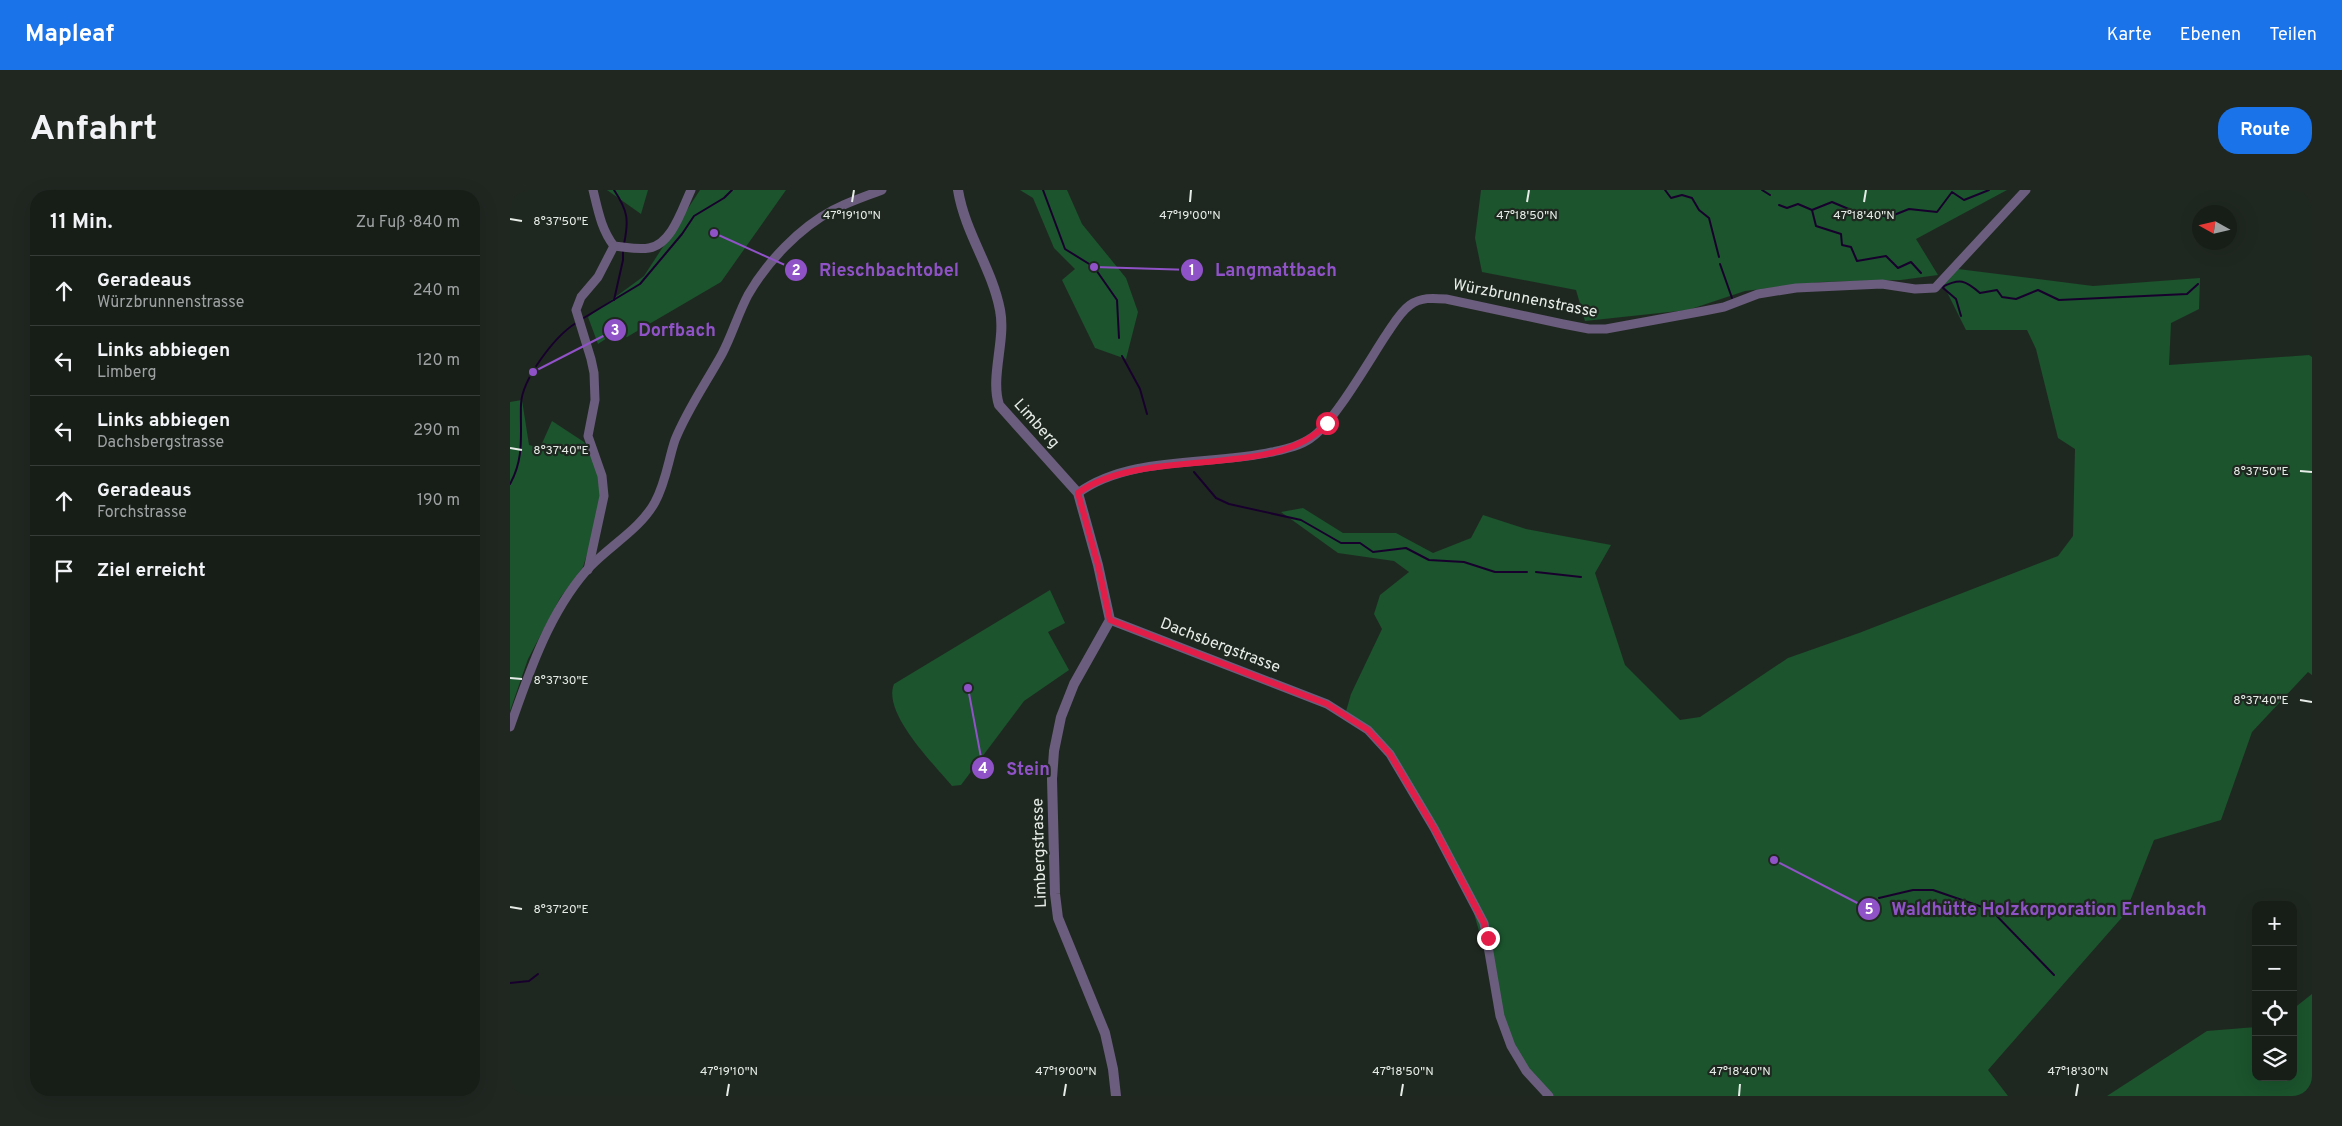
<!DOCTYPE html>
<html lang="de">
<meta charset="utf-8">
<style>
:root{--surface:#171e18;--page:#202721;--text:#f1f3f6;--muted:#9ea2a2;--line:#363c37;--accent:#1a73e8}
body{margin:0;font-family:Overpass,sans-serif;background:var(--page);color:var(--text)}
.controls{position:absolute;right:15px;bottom:15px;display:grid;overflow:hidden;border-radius:10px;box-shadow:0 5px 20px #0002}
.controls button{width:45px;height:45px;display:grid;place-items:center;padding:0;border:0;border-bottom:1px solid var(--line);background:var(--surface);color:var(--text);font:25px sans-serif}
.compass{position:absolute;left:1682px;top:15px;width:45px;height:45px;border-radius:50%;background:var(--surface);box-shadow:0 5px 20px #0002;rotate:278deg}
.stop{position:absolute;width:15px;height:15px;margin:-11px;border:4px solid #e11d48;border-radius:50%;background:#fff}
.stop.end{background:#e11d48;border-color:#fff;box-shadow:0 1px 5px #0008}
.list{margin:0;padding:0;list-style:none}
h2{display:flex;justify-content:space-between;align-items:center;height:65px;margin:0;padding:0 20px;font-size:21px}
h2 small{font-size:16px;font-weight:400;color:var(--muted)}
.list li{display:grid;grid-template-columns:32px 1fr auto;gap:15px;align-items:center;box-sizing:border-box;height:70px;padding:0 20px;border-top:1px solid var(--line)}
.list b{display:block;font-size:19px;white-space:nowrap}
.list p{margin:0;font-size:16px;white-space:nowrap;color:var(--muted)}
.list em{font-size:16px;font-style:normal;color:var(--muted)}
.icon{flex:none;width:28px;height:28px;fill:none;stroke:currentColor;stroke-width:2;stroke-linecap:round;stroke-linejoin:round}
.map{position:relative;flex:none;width:1802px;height:906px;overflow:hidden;border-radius:20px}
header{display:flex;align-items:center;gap:30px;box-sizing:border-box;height:70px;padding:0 25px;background:var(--accent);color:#fff}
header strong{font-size:24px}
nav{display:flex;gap:28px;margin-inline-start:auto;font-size:18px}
.intro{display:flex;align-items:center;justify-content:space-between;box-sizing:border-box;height:120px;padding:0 30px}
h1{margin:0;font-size:35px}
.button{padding:12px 22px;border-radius:20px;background:var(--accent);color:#fff;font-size:18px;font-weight:700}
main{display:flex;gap:30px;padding:0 30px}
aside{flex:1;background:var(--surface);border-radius:20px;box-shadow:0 5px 20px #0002}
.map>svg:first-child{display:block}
.green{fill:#1b542d}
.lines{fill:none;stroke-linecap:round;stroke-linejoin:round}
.stream{stroke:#18002d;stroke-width:2}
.minor{stroke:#6b5d7d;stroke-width:9}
.tertiary{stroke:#6b5d7d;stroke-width:10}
.route{stroke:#e11d48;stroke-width:6}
.ticks{fill:none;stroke:#e6ece7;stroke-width:2}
.labels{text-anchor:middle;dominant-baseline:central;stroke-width:4.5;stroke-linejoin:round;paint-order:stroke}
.street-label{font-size:16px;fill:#e6ece7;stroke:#1f2820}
.ticks-label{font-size:12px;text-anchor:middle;fill:#e6ece7;stroke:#1f2820;stroke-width:4.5;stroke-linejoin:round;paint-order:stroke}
.leader{fill:none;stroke:#9052c7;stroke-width:2}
.callout-dot{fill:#9052c7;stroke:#1f2820;stroke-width:2}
.mark-label{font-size:15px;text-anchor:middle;font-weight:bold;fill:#fff}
.callout-label{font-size:18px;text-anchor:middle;font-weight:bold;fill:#9052c7;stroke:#1f2820;stroke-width:4.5;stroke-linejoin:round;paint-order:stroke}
</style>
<header>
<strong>Mapleaf</strong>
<nav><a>Karte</a><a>Ebenen</a><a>Teilen</a></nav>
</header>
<div class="intro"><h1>Anfahrt</h1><a class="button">Route</a></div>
<main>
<aside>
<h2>11 Min.<small>Zu Fuß · 840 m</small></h2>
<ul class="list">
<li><svg class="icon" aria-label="ahead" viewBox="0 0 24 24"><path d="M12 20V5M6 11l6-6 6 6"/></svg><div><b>Geradeaus</b><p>Würzbrunnenstrasse</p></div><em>240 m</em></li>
<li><svg class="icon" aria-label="left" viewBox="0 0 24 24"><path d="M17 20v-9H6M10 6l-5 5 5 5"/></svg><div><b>Links abbiegen</b><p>Limberg</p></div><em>120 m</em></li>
<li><svg class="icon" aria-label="left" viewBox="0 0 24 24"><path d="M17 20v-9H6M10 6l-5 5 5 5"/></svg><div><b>Links abbiegen</b><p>Dachsbergstrasse</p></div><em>290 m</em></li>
<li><svg class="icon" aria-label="ahead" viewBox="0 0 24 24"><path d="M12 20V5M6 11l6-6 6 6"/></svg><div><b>Geradeaus</b><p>Forchstrasse</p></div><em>190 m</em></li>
<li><svg class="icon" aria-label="arrive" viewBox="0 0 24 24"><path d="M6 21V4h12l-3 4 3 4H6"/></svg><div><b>Ziel erreicht</b></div></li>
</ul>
</aside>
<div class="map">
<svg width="1802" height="906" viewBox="0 0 1802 906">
<rect width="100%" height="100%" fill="#1f2820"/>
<g class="green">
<path d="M97 0H138L131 24Z"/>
<path d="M190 0H276L211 92 117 147 103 144 88 154 78 127 134 86Z"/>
<path d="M510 0H557L572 34 616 88 628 122 616 169 585 158 552 90 565 79 544 58 523 8Z"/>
<path d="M971 0H1497L1406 49 1428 85 1391 90 1311 92 1235 101 1178 120 1075 131 1066 100 972 82 965 48Z"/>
<path d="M1448 79 1583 96 1690 88 1689 119 1661 133 1659 175 1799 165 1802 167V485L1798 482 1742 542 1711 630 1644 650 1615 724 1478 880 1498 906H1039L1001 856 960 709 880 564 835 525 841 504 872 439 864 424 870 405 899 382 884 371 828 363 771 322 793 318 833 343H886L923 363 961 348 973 325 1016 339 1101 355 1085 383 1115 475 1170 530 1190 527 1278 468 1349 443 1548 366 1563 346 1565 259 1548 248 1526 159 1517 140H1456L1433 94Z"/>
<path d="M12 210 19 255 30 258 42 231 74 252 90 282V322L73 377 50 408 18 469 0 521V212Z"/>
<path d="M540 400 555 433 538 442 559 480 514 511 451 595 442 596C424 574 372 523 384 494Z"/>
<path d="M1802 804V906H1597L1697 841 1746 837V887H1783V819Z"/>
</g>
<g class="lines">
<g class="stream">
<path d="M104 0C118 21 119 30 114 54"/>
<path d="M533 0 555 59 584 77 607 110 609 148"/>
<path d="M1155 0 1161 8 1172 5 1182 8 1189 20 1199 28 1209 67"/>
<path d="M1252 0 1260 5"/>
<path d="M1269 15 1277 18 1288 14 1302 20 1322 12 1341 20 1379 27 1399 19 1427 22 1442 2 1454 10 1479 0"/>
<path d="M1302 20 1306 36 1331 44 1332 55 1341 57 1347 71 1376 66 1388 78 1401 72 1411 83"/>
<path d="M1210 74 1222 108"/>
<path d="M104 110 113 70V59"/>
<path d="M1451 126 1446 109 1432 97C1450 88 1455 90 1470 103L1487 100 1492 107 1506 109 1528 100 1549 110 1677 104 1688 94"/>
<path d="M72 129 130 94 172 44 184 26 214 8 222 0"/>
<path d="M612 166 630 199 637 224"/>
<path d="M684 282 706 308 719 314 791 330 831 353H850L863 362 896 358 919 370 954 372 985 382H1017"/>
<path d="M0 294C15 267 10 243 11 214 12 189 45 146 66 133"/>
<path d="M1026 382 1071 387"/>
<path d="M1369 708 1403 700H1423L1481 720 1544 785"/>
<path d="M0 793 19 791 28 784"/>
</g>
<g class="minor">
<path d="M83 0C88 20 91 39 104 56 116 57 127 60 139 58 162 54 172 19 181 0"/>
<path d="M568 303C620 265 701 276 762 262 775 259 790 256 801 248 823 234 860 169 876 145 883 135 890 122 900 115 911 107 923 108 936 109L1053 134 1079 139H1096L1194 121 1214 117 1248 104 1286 98 1372 94 1405 99 1425 98 1516 0"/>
<path d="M78 380 94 306 92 286 78 246 85 210 84 183 81 169 66 120 71 107 88 87 104 56"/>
<path d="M600 430 817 514 858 540 880 564 924 638 974 733 990 826 1001 856 1016 881 1039 906"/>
<path d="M0 537C19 483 38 425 76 381 97 357 130 340 145 312 156 292 158 271 165 250 177 220 196 193 212 164 222 145 228 124 238 105 257 72 289 38 323 20 338 12 356 6 372 0"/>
</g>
<path class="tertiary" d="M448 0C455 43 482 78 490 120 496 150 480 187 489 215L568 303 588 375 600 430 564 494 551 527 544 561 542 589 545 704 548 728 595 843 603 879 606 906"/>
</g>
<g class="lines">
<path class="route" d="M817 233C768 291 634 255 568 303L588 375 600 430 817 514 858 540 880 564 924 638 974 733 978 748"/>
</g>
<path class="ticks" d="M342 12 344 0M680 12 681 0M1017 12 1019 0M1354 12 1356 0M0 29 12 31M0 258 12 260M1790 281 1802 282M0 488 12 489M1790 510 1802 512M0 717 12 719M217 906 219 894M554 906 556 894M891 906 893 894M1229 906 1230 894M1566 906 1568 894"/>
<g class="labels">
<g class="street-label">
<text transform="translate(1015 109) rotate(11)">Würzbrunnenstrasse</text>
<text transform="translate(526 234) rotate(48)">Limberg</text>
<text transform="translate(710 456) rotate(21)">Dachsbergstrasse</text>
<text transform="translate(530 663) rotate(-92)">Limbergstrasse</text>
</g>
</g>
<g class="ticks-label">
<text x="342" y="29">47°19'10"N</text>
<text x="680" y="29">47°19'00"N</text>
<text x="1017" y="29">47°18'50"N</text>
<text x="1354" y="29">47°18'40"N</text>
<text x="51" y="35">8°37'50"E</text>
<text x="51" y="264">8°37'40"E</text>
<text x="1751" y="285">8°37'50"E</text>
<text x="51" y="494">8°37'30"E</text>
<text x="1751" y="514">8°37'40"E</text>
<text x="51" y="723">8°37'20"E</text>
<text x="219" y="885">47°19'10"N</text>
<text x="556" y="885">47°19'00"N</text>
<text x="893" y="885">47°18'50"N</text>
<text x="1230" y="885">47°18'40"N</text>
<text x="1568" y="885">47°18'30"N</text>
</g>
<path class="leader" d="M584 77L682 80M204 43L286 80M23 182L105 140M458 498L473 578M1264 670L1359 719"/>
<g class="callout-dot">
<circle cx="584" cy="77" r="5"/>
<circle cx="204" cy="43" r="5"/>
<circle cx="23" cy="182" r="5"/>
<circle cx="458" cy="498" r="5"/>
<circle cx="1264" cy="670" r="5"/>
<circle cx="682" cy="80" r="12"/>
<circle cx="286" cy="80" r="12"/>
<circle cx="105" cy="140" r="12"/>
<circle cx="473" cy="578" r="12"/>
<circle cx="1359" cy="719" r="12"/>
</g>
<g class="mark-label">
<text x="682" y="85">1</text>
<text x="286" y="85">2</text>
<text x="105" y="145">3</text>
<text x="473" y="583">4</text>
<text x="1359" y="724">5</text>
</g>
<g class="callout-label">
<text x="766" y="86">Langmattbach</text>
<text x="379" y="86">Rieschbachtobel</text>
<text x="167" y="146">Dorfbach</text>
<text x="518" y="585">Stein</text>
<text x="1539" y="725">Waldhütte Holzkorporation Erlenbach</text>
</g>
</svg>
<div class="controls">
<button>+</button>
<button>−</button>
<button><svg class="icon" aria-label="locate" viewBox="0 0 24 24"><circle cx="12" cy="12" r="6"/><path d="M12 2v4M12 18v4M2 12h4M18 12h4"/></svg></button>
<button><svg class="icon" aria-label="layers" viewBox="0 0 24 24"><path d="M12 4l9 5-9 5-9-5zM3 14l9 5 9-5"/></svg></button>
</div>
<svg class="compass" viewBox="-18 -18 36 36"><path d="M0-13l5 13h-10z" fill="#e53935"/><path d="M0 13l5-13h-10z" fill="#9ea2a2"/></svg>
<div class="stop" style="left:817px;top:233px"></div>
<div class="stop end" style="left:978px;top:748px"></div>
</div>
</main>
